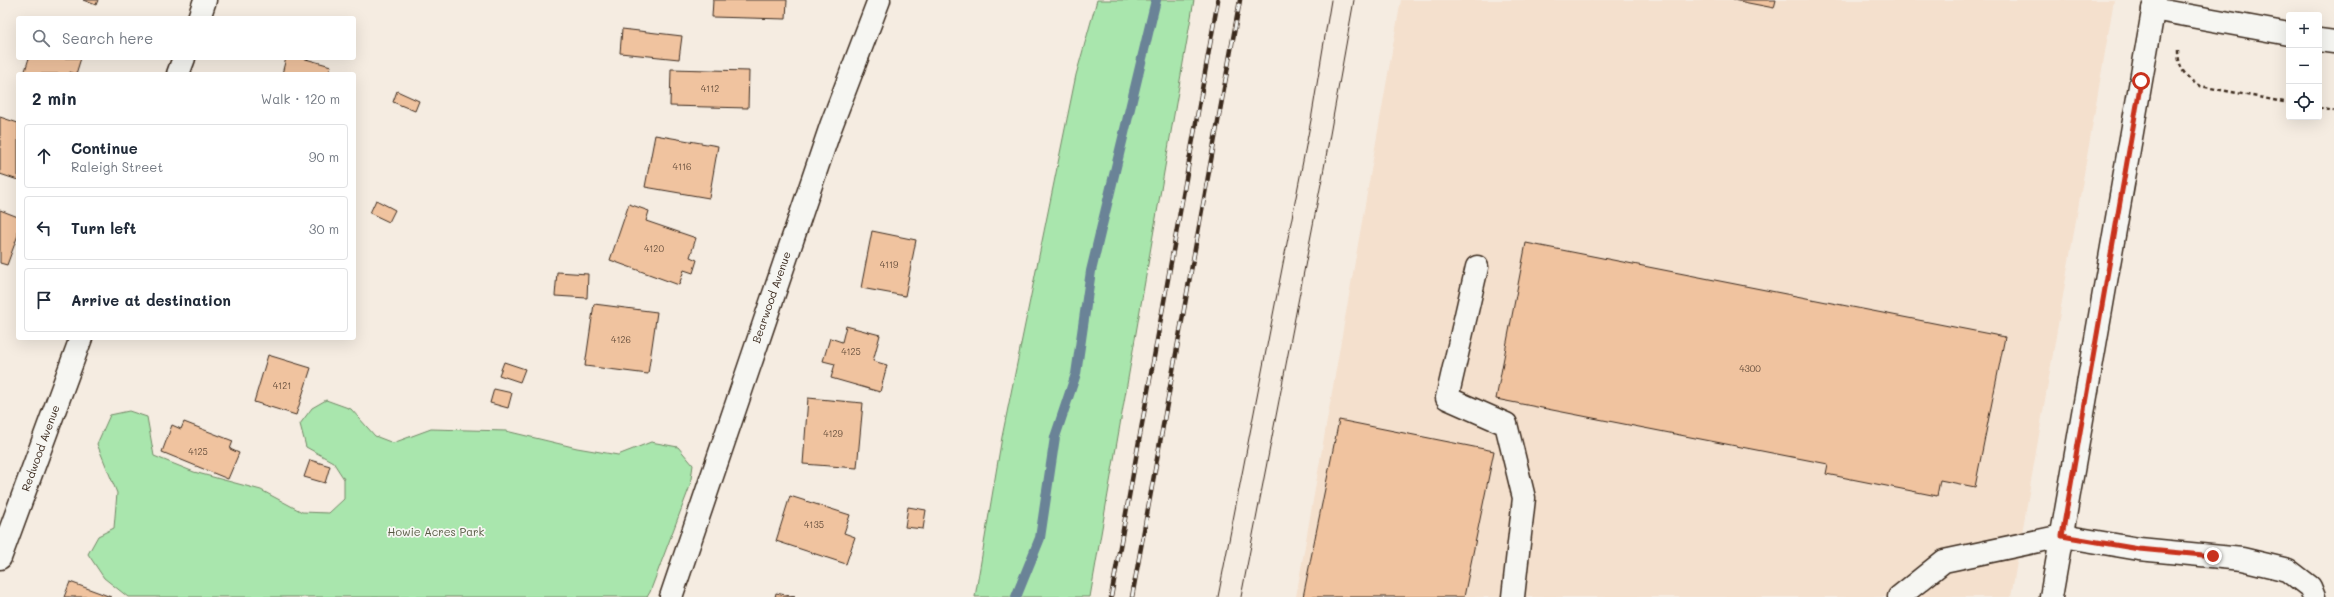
<!DOCTYPE html>
<meta charset="utf-8">
<style>
:root{--surface:#fff;--page:#f6f6f7;--text:#1f2937;--muted:#747a83;--line:#e0e1e3}
body{margin:0;font-family:Mali,sans-serif;background:var(--page);color:var(--text)}
.controls{position:absolute;right:12px;top:12px;display:grid;overflow:hidden;border-radius:4px;box-shadow:0 4px 16px #0002}
.controls button{width:36px;height:36px;display:grid;place-items:center;padding:0;border:0;border-bottom:1px solid var(--line);background:var(--surface);color:var(--text);font:20px sans-serif}
.stop{position:absolute;width:12px;height:12px;margin:-9px;border:3px solid #c8321e;border-radius:50%;background:#fff}
.stop.end{background:#c8321e;border-color:#fff;box-shadow:0 1px 4px #0008}
.list{margin:0;padding:0;list-style:none}
h2{display:flex;justify-content:space-between;align-items:center;height:52px;margin:0;padding:0 16px;font-size:17px}
h2 small{font-size:13px;font-weight:400;color:var(--muted)}
.list li{display:grid;grid-template-columns:26px 1fr auto;gap:12px;align-items:center;box-sizing:border-box;height:64px;margin:0 8px 8px;padding:0 8px;border:1px solid var(--line);border-radius:4px}
.list b{display:block;font-size:15px;white-space:nowrap}
.list p{margin:0;font-size:13px;white-space:nowrap;color:var(--muted)}
.list em{font-size:13px;font-style:normal;color:var(--muted)}
.icon{flex:none;width:22px;height:22px;fill:none;stroke:currentColor;stroke-width:2;stroke-linecap:round;stroke-linejoin:round}
.map{position:relative;flex:none;width:2334px;height:597px;overflow:hidden}
.search{position:absolute;background:var(--surface);box-shadow:0 4px 16px #0002;left:16px;top:16px;width:340px;height:44px;display:flex;align-items:center;gap:10px;box-sizing:border-box;padding:0 14px;border-radius:4px;color:var(--muted);font-size:15px}
.panel{position:absolute;background:var(--surface);box-shadow:0 4px 16px #0002;left:16px;top:72px;width:340px;height:268px;border-radius:4px}
.map>svg:first-child{display:block}
.built{fill:#f4e0cd}
.green{fill:#a9e6ad;stroke:#728866}
.lines{fill:none;stroke-linecap:round;stroke-linejoin:round}
.stream{stroke:#6a8397;stroke-width:10}
.building{fill:#f0c39f;stroke:#3b2a1e}
.minor-casing{stroke:#3b2a1e;stroke-width:25}
.path{stroke:#3b2a1e;stroke-width:2.5;stroke-dasharray:4 3;stroke-linecap:butt}
.minor{stroke:#f6f6f2;stroke-width:22}
.tram{stroke:#3b2a1e;stroke-width:1}
.rail-casing{stroke:#3b2a1e;stroke-width:4.5}
.rail{stroke:#f6f6f2;stroke-width:3;stroke-dasharray:9;stroke-linecap:butt}
.route{stroke:#c8321e;stroke-width:5}
.labels{text-anchor:middle;dominant-baseline:central;stroke-width:3.5;stroke-linejoin:round;paint-order:stroke}
.number-label{font-size:9px;fill:#68503e}
.street-label{font-size:11px;fill:#3b2a1e;stroke:#f6f6f2}
.park-label{font-size:11px;fill:#565942;stroke:#f6f6f2}
</style>
<div class="map">
<svg width="2334" height="597" viewBox="0 0 2334 597">
<rect width="100%" height="100%" fill="#f5ece1"/>
<filter id="ink" filterUnits="userSpaceOnUse"><feTurbulence type="fractalNoise" baseFrequency=".025" numOctaves="2"/><feDisplacementMap in="SourceGraphic" scale="8" xChannelSelector="R" yChannelSelector="G"/><feConvolveMatrix kernelMatrix="1 2 1 2 8 2 1 2 1" color-interpolation-filters="sRGB"/></filter>
<g filter="url(#ink)">
<path class="built" d="M1401 0H2114L2011 597H1296Z"/>
<g class="green">
<path d="M1097 0H1194L1090 597H975L1002 437 1076 75Z"/>
<path d="M326 400 351 409 375 436 393 443 431 429 506 431 577 448 618 455 651 442 678 447 693 465 690 486 650 592 647 597H128L104 578 88 554 98 536 114 528 117 493 97 444 110 415 129 411 147 417 154 456 194 472 261 490 302 512 329 513 344 499V479L333 462 306 447 300 424 312 408Z"/>
</g>
<g class="lines">
<path class="stream" d="M1016 597 1040 538 1055 437 1076 374 1091 271 1156 0"/>
</g>
<g class="building">
<path d="M83 0H98L96 5Z"/>
<path d="M713 0H787L786 19 712 17Z"/>
<path d="M1733 0H1776L1774 8Z"/>
<path d="M622 29 682 36 679 59 620 53Z"/>
<path d="M29 58H81L76 74 70 72 69 74H24Z"/>
<path d="M286 58H302L331 66 328 74H282Z"/>
<path d="M671 69 749 71 748 108 670 106Z"/>
<path d="M397 91 419 101 415 111 393 102Z"/>
<path d="M0 117 18 123V180L0 174Z"/>
<path d="M655 135 718 146 709 198 645 187Z"/>
<path d="M376 200 395 210 389 222 370 213Z"/>
<path d="M629 204 649 211 646 221 696 238 690 257 697 260 693 273 684 270 679 285 610 260Z"/>
<path d="M0 210 18 217V235L7 265 0 263Z"/>
<path d="M872 231 916 240 905 296 861 288Z"/>
<path d="M1526 243 2005 337 1975 487 1940 480 1937 496 1826 474 1828 464 1496 399Z"/>
<path d="M557 272 588 274 587 298 555 296Z"/>
<path d="M594 304 657 312 648 374 585 366Z"/>
<path d="M846 326 880 335 873 361 887 365 880 392 831 378 835 364 823 361 830 338 842 342Z"/>
<path d="M268 355 311 368 296 415 254 402Z"/>
<path d="M504 362 525 369 520 382 499 375Z"/>
<path d="M494 389 512 393 508 408 490 403Z"/>
<path d="M808 398 863 403 857 468 803 464Z"/>
<path d="M1339 420 1494 451 1464 597H1303Z"/>
<path d="M184 422 233 441 230 449 239 453 228 479 162 452 172 425 181 429Z"/>
<path d="M310 460 330 466 325 483 304 477Z"/>
<path d="M790 496 850 515 844 533 855 537 846 564 776 541Z"/>
<path d="M908 507 926 510 923 529 905 527Z"/>
<path d="M70 582 111 597H64Z"/>
<path d="M776 593 795 597H775Z"/>
</g>
<g class="lines">
<g class="minor-casing">
<g id="minor">
<path d="M2153 9 2289 34"/>
<path d="M199 18 205 0"/>
<path d="M2319 40 2334 42"/>
<path d="M178 74 184 58"/>
<path d="M1477 267 1447 398 1506 424 1524 498 1513 597"/>
<path d="M0 558 81 338"/>
<path d="M671 597 831 126 879 0"/>
<path d="M1899 597 1944 561 2062 536 2139 549 2242 559 2288 570 2310 587 2314 597"/>
<path d="M2051 597 2155 0"/>
</g>
</g>
<g class="path">
<path d="M2178 50C2178 67 2185 78 2200 86L2289 103"/>
<path d="M2319 108 2334 111"/>
</g>
<use href="#minor" class="minor"/>
<g class="tram">
<path d="M1218 597 1311 120 1331 0"/>
<path d="M1241 597 1324 168 1354 0"/>
</g>
<g class="rail-casing">
<g id="rail">
<path d="M1111 597 1218 0"/>
<path d="M1132 597 1240 0"/>
</g>
</g>
<use href="#rail" class="rail"/>
</g>
</g>
<g class="lines" filter="url(#ink)">
<path class="route" d="M2141 81 2062 536 2139 549 2213 556"/>
</g>
<g class="labels">
<g class="number-label">
<text x="710" y="88">4112</text>
<text x="682" y="166">4116</text>
<text x="654" y="248">4120</text>
<text x="889" y="264">4119</text>
<text x="621" y="339">4126</text>
<text x="851" y="351">4125</text>
<text x="1750" y="368">4300</text>
<text x="282" y="385">4121</text>
<text x="833" y="433">4129</text>
<text x="198" y="451">4125</text>
<text x="814" y="524">4135</text>
</g>
<g class="street-label">
<text transform="translate(771 297) rotate(-71)">Bearwood Avenue</text>
<text transform="translate(40 448) rotate(-70)">Redwood Avenue</text>
</g>
<g class="park-label">
<text x="436" y="531">Howie Acres Park</text>
</g>
</g>
</svg>
<div class="controls">
<button>+</button>
<button>−</button>
<button><svg class="icon" aria-label="locate" viewBox="0 0 24 24"><circle cx="12" cy="12" r="6"/><path d="M12 2v4M12 18v4M2 12h4M18 12h4"/></svg></button>
</div>
<div class="stop" style="left:2141px;top:81px"></div>
<div class="stop end" style="left:2213px;top:556px"></div>
<div class="search"><svg class="icon" aria-label="search" viewBox="0 0 24 24"><circle cx="10" cy="10" r="6"/><path d="M15 15l6 6"/></svg>Search here</div>
<section class="panel">
<h2>2 min<small>Walk · 120 m</small></h2>
<ul class="list">
<li><svg class="icon" aria-label="ahead" viewBox="0 0 24 24"><path d="M12 20V5M6 11l6-6 6 6"/></svg><div><b>Continue</b><p>Raleigh Street</p></div><em>90 m</em></li>
<li><svg class="icon" aria-label="left" viewBox="0 0 24 24"><path d="M17 20v-9H6M10 6l-5 5 5 5"/></svg><div><b>Turn left</b></div><em>30 m</em></li>
<li><svg class="icon" aria-label="arrive" viewBox="0 0 24 24"><path d="M6 21V4h12l-3 4 3 4H6"/></svg><div><b>Arrive at destination</b></div></li>
</ul>
</section>
</div>
